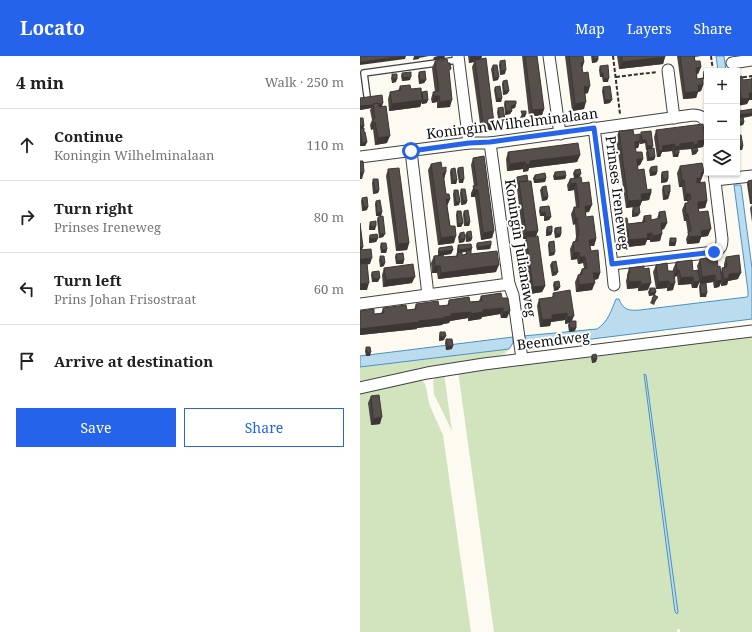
<!DOCTYPE html>
<meta charset="utf-8">
<style>
:root{--surface:#fff;--page:#f6f6f6;--text:#202124;--muted:#757577;--line:#e0e0e0;--accent:#2563eb}
body{margin:0;font-family:"Noto Serif",serif;background:var(--page);color:var(--text)}
.controls{position:absolute;right:12px;top:12px;display:grid;overflow:hidden;border-radius:0px;box-shadow:0 1px 3px #0004}
.controls button{width:36px;height:36px;display:grid;place-items:center;padding:0;border:0;border-bottom:1px solid var(--line);background:var(--surface);color:var(--text);font:20px sans-serif}
.stop{position:absolute;width:12px;height:12px;margin:-9px;border:3px solid #2563eb;border-radius:50%;background:#fff}
.stop.end{background:#2563eb;border-color:#fff;box-shadow:0 1px 4px #0008}
.list{margin:0;padding:0;list-style:none}
h2{display:flex;justify-content:space-between;align-items:center;height:52px;margin:0;padding:0 16px;font-size:17px}
h2 small{font-size:13px;font-weight:400;color:var(--muted)}
.list li{display:grid;grid-template-columns:26px 1fr auto;gap:12px;align-items:center;box-sizing:border-box;height:72px;padding:0 16px;border-top:1px solid var(--line)}
.list b{display:block;font-size:15px;white-space:nowrap}
.list p{margin:0;font-size:13px;white-space:nowrap;color:var(--muted)}
.list em{font-size:13px;font-style:normal;color:var(--muted)}
.actions{display:flex;gap:8px;padding:12px 16px}
.actions a{flex:1;padding:9px 0;border:1px solid var(--accent);border-radius:0px;text-align:center;font-size:14px;color:var(--accent)}
.actions .main{background:var(--accent);color:#fff}
.icon{flex:none;width:22px;height:22px;fill:none;stroke:currentColor;stroke-width:2;stroke-linecap:round;stroke-linejoin:round}
.map{position:relative;flex:none;width:392px;height:576px;overflow:hidden}
header{display:flex;align-items:center;gap:24px;box-sizing:border-box;height:56px;padding:0 20px;background:var(--accent);color:#fff}
header strong{font-size:19px}
nav{display:flex;gap:22px;margin-inline-start:auto;font-size:14px}
main{display:flex}
aside{flex:1;background:var(--surface)}
.map>svg:first-child{display:block}
.green{fill:#d2e4be}
.water{fill:#bbdcef;stroke:#4a91be}
.lines{fill:none;stroke-linecap:round;stroke-linejoin:round}
.lane-casing{stroke:#414141;stroke-width:8}
.street-casing{stroke:#414141;stroke-width:13}
.path{stroke:#303030;stroke-width:2;stroke-dasharray:4 2;stroke-linecap:butt}
.lane{stroke:#fff;stroke-width:5.5}
.street{stroke:#fff;stroke-width:11}
.wall{fill:#4a4441;fill-rule:evenodd}
.shaded-wall{fill:#3c3735}
.building{fill:#564f4c;stroke:#3c3735}
.route{stroke:#2563eb;stroke-width:5}
.labels{text-anchor:middle;dominant-baseline:central;stroke-width:4;stroke-linejoin:round;paint-order:stroke}
.street-label{font-size:14px;fill:#0e0e0e;stroke:#fff}
</style>
<header>
<strong>Locato</strong>
<nav><a>Map</a><a>Layers</a><a>Share</a></nav>
</header>
<main>
<aside>
<h2>4 min<small>Walk · 250 m</small></h2>
<ul class="list">
<li><svg class="icon" aria-label="ahead" viewBox="0 0 24 24"><path d="M12 20V5M6 11l6-6 6 6"/></svg><div><b>Continue</b><p>Koningin Wilhelminalaan</p></div><em>110 m</em></li>
<li><svg class="icon" aria-label="right" viewBox="0 0 24 24"><path d="M7 20v-9h11M14 6l5 5-5 5"/></svg><div><b>Turn right</b><p>Prinses Ireneweg</p></div><em>80 m</em></li>
<li><svg class="icon" aria-label="left" viewBox="0 0 24 24"><path d="M17 20v-9H6M10 6l-5 5 5 5"/></svg><div><b>Turn left</b><p>Prins Johan Frisostraat</p></div><em>60 m</em></li>
<li><svg class="icon" aria-label="arrive" viewBox="0 0 24 24"><path d="M6 21V4h12l-3 4 3 4H6"/></svg><div><b>Arrive at destination</b></div></li>
</ul>
<div class="actions"><a class="main">Save</a><a>Share</a></div>
</aside>
<div class="map">
<svg width="392" height="576" viewBox="0 0 392 576">
<rect width="100%" height="100%" fill="#fdfbf1"/>
<g class="green">
<path d="M392 275V576H320V573L317 574V576H134L98 315Z"/>
<path d="M149 293 144 298 136 301 98 306 0 328V311Z"/>
<path d="M84 317 92 375 74 338 73 325 77 319Z"/>
<path d="M59 321C61 323 63 325 65 328 68 335 67 343 70 350 74 360 79 369 83 379L111 576H0V335Z"/>
</g>
<g class="water">
<path d="M356 0H364L366 15H358Z"/>
<path d="M374 129H381L392 212V263L168 291 165 289 163 280 237 273C248 266 251 255 256 243H259C263 254 269 255 280 254L387 241 388 240V235Z"/>
<path d="M153 281V287L149 293 0 311V300Z"/>
<path d="M284 318 286 319 318 556 317 558 315 556Z"/>
</g>
<g class="lines">
<g class="lane-casing">
<path id="lane" d="M7 40 4 17 98 4"/>
</g>
<g class="street-casing">
<g id="street">
<path d="M98 0 109 87"/>
<path d="M189 0 200 78"/>
<path d="M372 7 392 4"/>
<path d="M308 14 314 62"/>
<path d="M234 72 252 208 254 229"/>
<path d="M130 87 149 228 153 239 162 303"/>
<path d="M51 95 68 239"/>
<path d="M0 101 109 87H130L333 59C340 59 343 61 347 67"/>
<path d="M355 124 392 120"/>
<path d="M252 208 354 196C361 193 362 190 362 183L354 117"/>
<path d="M0 248 149 228"/>
<path d="M0 332 67 317 124 308 392 275"/>
</g>
</g>
<g class="path">
<path d="M253 0 260 58"/>
<path d="M351 0 353 15"/>
<path d="M256 21 297 16"/>
<path d="M377 22 392 20"/>
</g>
<use href="#lane" class="lane"/>
<use href="#street" class="street"/>
</g>
<g class="wall">
<path d="M108 0H122L121 3 132 74 121 75 112 11 114 6 109 7Z"/>
<path d="M162 0H177L184 53 182 59 169 61Z"/>
<path d="M205 0H223L224 6 222 12 228 37 225 38 224 53 212 55Z"/>
<path d="M231 0H238V3L237 6 232 7Z"/>
<path d="M257 0H305V1L303 8 259 13Z"/>
<path d="M317 0H341L335 1V5L341 11 338 18H337V23L343 29 341 35 338 36 336 42 323 43Z"/>
<path d="M75 5 89 18 90 51 77 52V46L72 47 71 43 73 36H75L72 12Z"/>
<path d="M140 5 145 18 140 19 139 9Z"/>
<path d="M133 9 138 24 133 25 131 13Z"/>
<path d="M240 10 248 26H243L242 21H240L239 14Z"/>
<path d="M352 14 343 23V19L344 15Z"/>
<path d="M59 16 66 24 64 27 59 28 58 20Z"/>
<path d="M42 17 50 24 42 25 41 20Z"/>
<path d="M32 18 36 26 32 27 31 22Z"/>
<path d="M392 19V44H389L387 48 379 49 380 55 392 60 383 62 384 66 383 69 377 70V49H378L377 40V24L378 21 383 24 391 23Z"/>
<path d="M143 25 149 35 147 38 143 39 142 28Z"/>
<path d="M40 30 51 33 62 37 67 47 62 48V46L60 51 29 55 28 43 30 36 38 35Z"/>
<path d="M135 31 142 42 141 46H136L134 34Z"/>
<path d="M243 31 250 47 244 48 242 35Z"/>
<path d="M0 42 22 50 27 87 15 89 13 73 11 74 10 69 12 64 10 54 11 52 0 54Z"/>
<path d="M145 45 156 48 155 52 151 53 152 55 150 58 145 59 144 48Z"/>
<path d="M138 52 145 64 143 67 139 68 137 56Z"/>
<path d="M0 62 4 70 3 72 7 86 5 90H0Z"/>
<path d="M296 74 345 84 343 91 337 92 336 98 332 99 331 93 319 94 318 101H313L312 95 302 96 300 101H297L294 81Z"/>
<path d="M259 75 274 79H280L281 76 292 92 295 101 294 104 287 105 286 97 287 94H286L285 87 280 88V86L278 92H275L276 96 283 103 280 109 278 110V114L287 134 291 137 289 144 282 145 280 150 279 151 278 160 272 161V155L273 151 266 152 256 82Z"/>
<path d="M378 79 383 90 382 94H378L377 84Z"/>
<path d="M148 96 220 99 217 106 169 112 168 115 163 116V113L147 115 146 103Z"/>
<path d="M113 102 134 175 132 182 121 184 115 141H111V137L114 130 111 109Z"/>
<path d="M71 108 82 112 86 116 84 123 86 138 90 143 87 150 90 170 94 187 78 189 68 114Z"/>
<path d="M320 110 344 116 340 127 347 145 345 152 338 153 339 156 348 180 341 181 339 187 327 188 326 183 328 178 326 165H324L322 154 325 147H327L328 146 327 145H324L322 131H319L317 117Z"/>
<path d="M291 111 297 116 296 119 290 120 289 114Z"/>
<path d="M98 112 103 127H99L97 115Z"/>
<path d="M28 113 49 187 47 194 36 195 26 120Z"/>
<path d="M91 113 97 124 96 128H91L90 116Z"/>
<path d="M215 114 222 127 229 156H226V161L236 183 234 190H230L231 195 240 217 238 223 234 224 232 234 216 236 215 226 218 219H219L222 213 224 212 223 207 218 208 217 203 211 204 210 193 213 186 215 185 216 181 215 168 213 169 211 158 214 151H216L214 134 208 135 207 129 210 123 214 122 213 117Z"/>
<path d="M195 116 206 120 205 123 194 124 193 120Z"/>
<path d="M302 116 308 123 307 126 301 127V119Z"/>
<path d="M175 119 186 122 185 126 174 127 173 122Z"/>
<path d="M157 121 168 125 178 175 176 180 185 230 182 236 170 238 164 188 166 183H163L157 133 158 129 156 130 155 124Z"/>
<path d="M13 123 19 134 18 137 13 138 12 127Z"/>
<path d="M388 125 392 148H390L387 128Z"/>
<path d="M303 130 310 136 308 143 303 144 302 134Z"/>
<path d="M182 131 188 141 187 144 182 145 180 134Z"/>
<path d="M101 133 107 145 106 148 101 149 100 137Z"/>
<path d="M94 134 99 149 94 150 93 138Z"/>
<path d="M2 142 7 154 2 155 1 145Z"/>
<path d="M16 145 22 156 21 160H16L15 148Z"/>
<path d="M392 149V166L390 152Z"/>
<path d="M180 151 191 161 189 164 184 165V160H180L179 155Z"/>
<path d="M257 154 263 159 262 162 257 163 256 157Z"/>
<path d="M97 155 103 167 101 171H97L96 159Z"/>
<path d="M104 155 110 166 109 170H104L103 158Z"/>
<path d="M299 156 307 167 304 173 302 174 300 185 290 186V184H287L285 189 267 191 265 180 260 181 258 170 261 163 268 168 282 166 284 160 291 164 297 163Z"/>
<path d="M18 161 25 178 23 181 19 182 17 164Z"/>
<path d="M10 166 15 174H9V170Z"/>
<path d="M187 171 192 176 191 179 186 180V174Z"/>
<path d="M195 172 201 178 200 181 195 182 194 175Z"/>
<path d="M107 176 112 182 111 185 106 186 105 179Z"/>
<path d="M100 177 105 183 104 186 99 187 98 181Z"/>
<path d="M10 179 18 182 16 186 9 187V182Z"/>
<path d="M310 182 316 186 315 190H309V186Z"/>
<path d="M189 186 195 196 194 199 189 200 188 189Z"/>
<path d="M21 187 27 193 26 197H21L20 191Z"/>
<path d="M117 187 131 189 130 193 117 194 116 190Z"/>
<path d="M98 189 112 192 111 195V198L136 216 78 223 77 217H72L71 207 74 200H78V195L79 192 93 194 91 198 83 199 84 201 96 200 97 197V193ZM102 196H106L105 199H102Z"/>
<path d="M36 198 44 204 43 208H36L35 201Z"/>
<path d="M20 200 24 210 20 211 19 204Z"/>
<path d="M366 201 378 223 368 225 367 229 361 230V227L359 231 354 232 353 226 340 228 339 226 337 232H332L331 228 318 229 317 220 314 221 313 234 307 235V232L296 233 293 216 296 209 308 215H313V213L316 206 333 215 338 214 337 210 340 203H347L358 211 361 216 362 212 364 211V208Z"/>
<path d="M192 206 198 216 196 219 192 220 190 209Z"/>
<path d="M24 212 52 227 23 231 22 219Z"/>
<path d="M269 212 288 234 278 235V232L267 233 266 225 267 221V219Z"/>
<path d="M12 216 18 226H12L11 219Z"/>
<path d="M194 226 200 231 198 234 194 235 193 229Z"/>
<path d="M340 228 346 241H340L339 231Z"/>
<path d="M290 232 296 236 295 239 296 244 294 249 290 247 294 239 289 240 288 236Z"/>
<path d="M193 237 212 265 215 275 209 276 208 269 209 267 205 268V264L191 266 190 270 180 271 177 250 179 243 192 242Z"/>
<path d="M121 240 142 242 147 262H141L140 258 122 261 121 263 114 264 108 265V262L90 265 89 267 83 268 82 269 57 272V273L0 279V255L14 258H21L23 252 47 254H54L56 248 79 250H87L89 244 110 246 119 245Z"/>
<path d="M80 276 84 284 79 285V280Z"/>
<path d="M86 283 92 293 86 294 85 287Z"/>
<path d="M6 291 10 300H6L5 295Z"/>
<path d="M232 299 236 306 232 307 231 302Z"/>
<path d="M11 340 20 368 11 369 8 347Z"/>
</g>
<g class="shaded-wall">
<path d="M43 0H46L45 3 0 9V6Z"/>
<path d="M54 0H69L59 2V3L53 4Z"/>
<path d="M78 0H85L84 3 73 4 74 1Z"/>
<path d="M111 0H122L120 6 115 4 114 6 109 7Z"/>
<path d="M305 1 303 8 259 13 262 6Z"/>
<path d="M233 3H238L237 6 232 7Z"/>
<path d="M224 6 222 13 221 7Z"/>
<path d="M341 11 338 18 333 19 336 12Z"/>
<path d="M146 14 145 18 140 19 141 15Z"/>
<path d="M241 17H243L242 21H240Z"/>
<path d="M347 19V23H343L344 20Z"/>
<path d="M51 21 50 24 42 25 43 22Z"/>
<path d="M139 21 138 24 133 25 134 22Z"/>
<path d="M249 22 248 26H243L244 23Z"/>
<path d="M33 23H37L36 26 32 27Z"/>
<path d="M60 24H66L64 27 59 28Z"/>
<path d="M338 29H343L341 35 338 36 336 42 323 43 325 37Z"/>
<path d="M230 30 228 37 222 38 224 31Z"/>
<path d="M144 35H149L147 38 143 39Z"/>
<path d="M389 37H392V44H389L387 48 378 50 381 43Z"/>
<path d="M74 40H79L77 46 72 47Z"/>
<path d="M142 42 141 46H136L137 43Z"/>
<path d="M62 44 60 51 29 55 32 48Z"/>
<path d="M63 44H68L67 47 62 48Z"/>
<path d="M92 44 90 51 77 52 80 46Z"/>
<path d="M245 44H252L250 47 244 48Z"/>
<path d="M226 46 224 53 212 55 215 48Z"/>
<path d="M23 47 22 51 13 49Z"/>
<path d="M156 48 155 52 150 53 151 50Z"/>
<path d="M12 49 11 52 0 54V50Z"/>
<path d="M184 53 182 59 169 61 172 54Z"/>
<path d="M146 55H152L150 58 145 59Z"/>
<path d="M392 57V60L377 62V59Z"/>
<path d="M162 58H166L165 61 160 62Z"/>
<path d="M140 64H145L143 67 139 68Z"/>
<path d="M15 66 13 73 11 74 13 67Z"/>
<path d="M384 66 383 69 377 70V67Z"/>
<path d="M134 67 132 74 121 75 123 68Z"/>
<path d="M0 70H4L3 73 0 74Z"/>
<path d="M30 80 27 87 15 89 18 82Z"/>
<path d="M282 84H286L285 87 280 88Z"/>
<path d="M345 84 343 91 337 92 338 95 336 98 332 99 333 95 332 92 334 89 338 85Z"/>
<path d="M280 85 278 92 272 93 275 86Z"/>
<path d="M7 86 5 90H0L2 87Z"/>
<path d="M333 86 331 93 314 94 313 98 315 91 320 88Z"/>
<path d="M315 88 312 95 302 96 300 101H297L299 95 302 90Z"/>
<path d="M287 90H293L292 93 286 94Z"/>
<path d="M383 90 382 94H378L380 91Z"/>
<path d="M319 97 318 101H313L315 98Z"/>
<path d="M220 99 217 106 169 112 168 115 163 116 166 109 170 105Z"/>
<path d="M295 101 294 104 287 105 289 102Z"/>
<path d="M277 103H283L280 109 274 110Z"/>
<path d="M165 106 163 113 147 115 150 108Z"/>
<path d="M4 116 2 123H0V117Z"/>
<path d="M86 116 84 123 83 117Z"/>
<path d="M291 116H297L296 119 290 120Z"/>
<path d="M344 116 339 129H334L337 122 341 117Z"/>
<path d="M221 118 219 122H214L215 119Z"/>
<path d="M206 120 205 123 194 124 195 121Z"/>
<path d="M186 122 185 126 174 127 175 124Z"/>
<path d="M104 123 103 127H99L100 124Z"/>
<path d="M303 123H308L307 126 301 127Z"/>
<path d="M97 124 96 128H91L93 125Z"/>
<path d="M322 124H324L322 131H319Z"/>
<path d="M168 125 159 126 158 129 156 130 157 126Z"/>
<path d="M216 127 214 134 208 135 211 128Z"/>
<path d="M19 134 18 137 13 138 15 135Z"/>
<path d="M114 134H118L115 141H111Z"/>
<path d="M308 136H310L308 143 303 144 305 140Z"/>
<path d="M291 137 289 144 282 145 280 150 266 152 268 145 281 138Z"/>
<path d="M326 138H330L327 145H324Z"/>
<path d="M183 141H188L187 144 182 145Z"/>
<path d="M86 143H90L87 150Z"/>
<path d="M103 145H107L106 148 101 149Z"/>
<path d="M347 145 345 152 335 153 338 146Z"/>
<path d="M391 145H392V148H390Z"/>
<path d="M96 146H100L99 149 94 150Z"/>
<path d="M232 149 229 156 223 157 225 150Z"/>
<path d="M4 151H8L7 154 2 155Z"/>
<path d="M22 156 21 160H16L17 157Z"/>
<path d="M185 156 184 160H180L181 157Z"/>
<path d="M280 157 278 160 272 161 274 158Z"/>
<path d="M326 158H328L326 165H324Z"/>
<path d="M263 159 262 162 257 163 258 160Z"/>
<path d="M186 161H191L189 164 184 165Z"/>
<path d="M215 162H217L215 168 213 169Z"/>
<path d="M110 166 109 170H104L106 167Z"/>
<path d="M103 167 101 171H97L98 168Z"/>
<path d="M301 167H307L304 173 298 174Z"/>
<path d="M16 170 15 174H9L11 171Z"/>
<path d="M268 173 265 180 260 181 262 174Z"/>
<path d="M351 173 348 180 341 181 339 187 327 188 329 181 341 175Z"/>
<path d="M134 175 132 182 121 184 123 177Z"/>
<path d="M178 175 175 182 166 181V183H163L166 176Z"/>
<path d="M188 176H192L191 179 186 180Z"/>
<path d="M292 177 290 184H287L285 189 267 191 269 184 287 178Z"/>
<path d="M20 178H25L23 181 19 182Z"/>
<path d="M196 178H201L200 181 195 182Z"/>
<path d="M302 178 300 185 290 186 293 180Z"/>
<path d="M96 180 94 187 78 189 81 182Z"/>
<path d="M18 182 16 186 9 187 10 183Z"/>
<path d="M108 182H112L111 185 106 186Z"/>
<path d="M100 183H105L104 186 99 187Z"/>
<path d="M236 183 234 190H227L229 184Z"/>
<path d="M316 186 315 190H309L311 187Z"/>
<path d="M49 187 47 194 36 195 38 188Z"/>
<path d="M131 189 130 193 117 194 118 191Z"/>
<path d="M0 191H3L1 197 0 198Z"/>
<path d="M112 192 111 195 107 194 106 196 97 197 99 194Z"/>
<path d="M27 193 26 197H21L22 194Z"/>
<path d="M93 194 91 198 78 200 79 196Z"/>
<path d="M195 196 194 199 189 200 190 197Z"/>
<path d="M219 196 217 203 211 204 214 197Z"/>
<path d="M220 201H225L223 207 218 208Z"/>
<path d="M12 202 10 208 0 210V203Z"/>
<path d="M44 204 43 208H36L37 205Z"/>
<path d="M22 207H25L24 210 20 211Z"/>
<path d="M139 209 136 216 78 223 81 217Z"/>
<path d="M75 210H80L77 217H72Z"/>
<path d="M317 214H319L317 220 314 221Z"/>
<path d="M193 216H198L196 219 192 220Z"/>
<path d="M233 217H240L238 223 231 224Z"/>
<path d="M381 217 378 223 368 225 367 229 361 230 364 223 369 218Z"/>
<path d="M355 219 353 226 340 228 342 221Z"/>
<path d="M55 221 52 227 23 231 26 224Z"/>
<path d="M333 221 331 228 318 229 321 222Z"/>
<path d="M20 222 18 226H12L13 223Z"/>
<path d="M362 224 359 231 354 232 356 225Z"/>
<path d="M281 225 278 232 267 233 269 226Z"/>
<path d="M309 225 307 232 296 233 298 226Z"/>
<path d="M340 225 337 232H332L334 226Z"/>
<path d="M9 227 7 234H0V228Z"/>
<path d="M235 227 232 234 216 236 219 229Z"/>
<path d="M291 227 288 234 278 235 281 228Z"/>
<path d="M315 227 313 234 307 235 310 228Z"/>
<path d="M185 230 182 236 170 238 173 231Z"/>
<path d="M195 231H200L198 234 194 235Z"/>
<path d="M296 236 294 239 289 240 290 237Z"/>
<path d="M347 237 346 241H340L341 238Z"/>
<path d="M143 252 140 258 122 261 121 263 108 265 111 258 123 254Z"/>
<path d="M150 255 147 262H141L143 256Z"/>
<path d="M111 256 108 262 90 265 89 267 83 268 82 269 57 272V273L0 279V273L84 261 91 258Z"/>
<path d="M207 257 205 264 191 266 190 270 180 271 182 264 192 259Z"/>
<path d="M214 260 211 267 209 265V267L205 268 208 261Z"/>
<path d="M210 272H216L215 275 209 276Z"/>
<path d="M86 280 84 284 79 285 80 281Z"/>
<path d="M87 290H93L92 293 86 294Z"/>
<path d="M11 296 10 300H6L7 297Z"/>
<path d="M233 303H237L236 306 232 307Z"/>
<path d="M22 361 20 368 11 369 13 363Z"/>
</g>
<g class="building">
<path d="M0 0H43L0 6Z"/>
<path d="M165 0H177L184 53 172 54Z"/>
<path d="M209 0H223L224 6 221 7 223 17 228 16 230 30 224 31 226 46 215 48Z"/>
<rect x="233" y="0" width="5" height="3"/>
<path d="M261 0H305V1L262 6Z"/>
<path d="M320 0H334L335 5H340L341 11 336 12 337 23 343 22V29H338L339 35 325 37Z"/>
<path d="M126 2 134 67 123 68 115 4Z"/>
<path d="M87 3 88 7H90L91 13 89 14 92 44 80 46 79 40H74L73 36 79 35 75 5Z"/>
<path d="M145 4 146 14 141 15 140 5Z"/>
<path d="M133 9H137L139 21 134 22Z"/>
<path d="M248 9 249 22 244 23 243 17H241L240 10Z"/>
<path d="M352 14V15H347V19L344 20V15Z"/>
<path d="M65 15 66 24H60L59 16Z"/>
<path d="M51 16V21L43 22 42 17Z"/>
<path d="M32 18H37V23H33Z"/>
<path d="M382 20 383 24 392 23V37H389L390 42 381 43 378 21Z"/>
<path d="M147 24 149 35H144L143 25Z"/>
<path d="M50 29 51 33 61 32 62 44 32 48 30 36 41 34 40 30Z"/>
<path d="M140 30 142 42 137 43 135 31Z"/>
<path d="M250 30 252 44H245L243 31Z"/>
<path d="M67 35 68 44H63L62 36Z"/>
<path d="M22 39 23 47 19 48 18 47 13 48 12 49 0 50V42Z"/>
<path d="M145 45H156V48L151 50 152 55H146Z"/>
<path d="M18 47 19 51 26 50 30 80 18 82 15 66 13 67V62H15L13 48Z"/>
<path d="M377 49H379L380 55 392 53V57L377 59Z"/>
<path d="M143 51 145 64H140L138 52Z"/>
<path d="M161 55H166V58H162Z"/>
<path d="M383 61 384 66 377 67V62Z"/>
<path d="M0 62H3L4 70H0Z"/>
<path d="M343 68 345 84 338 85V88L334 89 333 86 320 88V90L315 91V88L302 90 303 94 299 95 296 74Z"/>
<path d="M4 72V76H5L7 86 2 87 0 73Z"/>
<path d="M273 74 274 79 280 78V85L275 86 276 96H282L283 103H277L278 114 284 113 287 134 291 133V137L281 138 282 144 268 145 259 75Z"/>
<path d="M291 75 293 90H287L286 84H282L281 76Z"/>
<path d="M378 79H381L383 90 380 91Z"/>
<path d="M218 87 220 99 170 105V108L166 109 165 106 150 108 148 96Z"/>
<path d="M294 92 295 101 289 102 287 93Z"/>
<path d="M332 92H337L338 95H333Z"/>
<path d="M314 94H319V97L315 98Z"/>
<path d="M124 100 134 175 123 177 118 134H114L113 130 117 129 113 102Z"/>
<path d="M0 105H3L4 116 0 117Z"/>
<path d="M81 106 82 112 86 111V116L83 117 86 138H89L90 143H86L90 170H95L96 180 81 182 71 108Z"/>
<path d="M342 107 344 116 341 117V122H337V127L345 126 347 145 338 146V151L339 156 348 155 351 173 341 175 342 180 329 181 328 176 331 175 328 158H326L325 147H328V144L331 143 330 138H326L324 124H322L320 110Z"/>
<path d="M297 110V116H291V111Z"/>
<path d="M103 111 104 123 100 124 98 112Z"/>
<path d="M39 112 49 187 38 188 28 113Z"/>
<path d="M95 112 97 124 93 125 91 113Z"/>
<path d="M220 113 221 118 215 119V114Z"/>
<path d="M205 115 206 120 195 121V116Z"/>
<path d="M308 115V123H303L302 116Z"/>
<path d="M185 117 186 122 175 124V119Z"/>
<path d="M167 119 168 125 157 126V121Z"/>
<path d="M221 121 222 127 229 126 232 149 225 150 226 161 233 160 236 183 229 184 231 195 238 194 240 217H233L235 227 219 229 218 219 222 218V213L227 212 225 201H220L219 196 214 197 213 186 218 185 217 179H219L217 162H215L214 151H219L216 127 211 128 210 123Z"/>
<path d="M13 123H18L19 134 15 135Z"/>
<path d="M392 124V145H391L388 125Z"/>
<path d="M171 125 178 175 166 176 159 126Z"/>
<path d="M310 129V136H308L309 140H305L303 130Z"/>
<path d="M186 130 188 141H183L182 131Z"/>
<path d="M101 133H105L107 145H103Z"/>
<path d="M94 134H98L100 146H96Z"/>
<path d="M7 141 8 151H4L2 142Z"/>
<path d="M20 144 22 156 17 157 16 145Z"/>
<path d="M189 150 191 161H186L185 156 181 157 180 151Z"/>
<path d="M279 150 280 157 274 158 273 151Z"/>
<path d="M262 153 263 159 258 160 257 154Z"/>
<path d="M108 154 110 166 106 167 104 155Z"/>
<path d="M97 155H101L103 167 98 168Z"/>
<path d="M305 155 307 167H301L302 178 293 180 292 177 287 178 288 182 269 184 268 173 262 174 261 163 267 162 268 168 285 166 284 160 291 159V164L300 162 299 156Z"/>
<path d="M23 160 25 178H20L18 161Z"/>
<path d="M16 165V170L11 171 10 166Z"/>
<path d="M0 167 3 191H0Z"/>
<path d="M192 170V176H188L187 171Z"/>
<path d="M201 171V178H196L195 172Z"/>
<path d="M111 175 112 182H108L107 176Z"/>
<path d="M104 176 105 183H100V177Z"/>
<path d="M17 178 18 182 10 183V179Z"/>
<path d="M178 180 185 230 173 231 166 181Z"/>
<path d="M310 182H316V186L311 187Z"/>
<path d="M131 185V189L118 191 117 187Z"/>
<path d="M194 185 195 196 190 197 189 186Z"/>
<path d="M21 187H26L27 193 22 194Z"/>
<path d="M111 188 112 192 99 194 98 189Z"/>
<path d="M92 190 93 194 79 196V192Z"/>
<path d="M11 193 12 202 0 203V194Z"/>
<path d="M107 194H111V198L137 195 139 209 81 217 80 210H75L74 200 83 199 84 201 98 200 97 197 102 196V199L107 198Z"/>
<path d="M43 197 44 204 37 205 36 198Z"/>
<path d="M379 199 381 217 369 218V222L364 223 362 212 367 211 366 201Z"/>
<path d="M20 200H24L25 207H22Z"/>
<path d="M347 202V203L357 202 358 211 360 210 362 224 356 225 355 219 342 221 340 203Z"/>
<path d="M332 204 333 215 338 214 340 225 334 226 333 221 321 222 319 214H317L316 206Z"/>
<path d="M196 205 198 216H193L192 206Z"/>
<path d="M7 207 9 227 0 228V208Z"/>
<path d="M307 207 308 215H314L315 227 310 228 309 225 298 226 296 209Z"/>
<path d="M53 208 55 221 26 224 24 212Z"/>
<path d="M284 210V213L289 212 291 227 281 228V225L269 226 268 218 270 217 269 212Z"/>
<path d="M19 215 20 222 13 223 12 216Z"/>
<path d="M199 225 200 231H195L194 226Z"/>
<path d="M346 227 347 237 341 238 340 228Z"/>
<path d="M290 232H295L296 236 290 237Z"/>
<path d="M210 234 214 260 208 261 207 257 192 259V263L182 264 179 243 194 241 193 237Z"/>
<path d="M141 237 142 242H148L150 255 143 256V252L123 254V256L111 258V256L91 258V260L84 261 85 262 59 265V266L0 273V255L14 253V258L24 257 23 252 46 249 47 254 56 253V248L78 245 79 250 89 249V244L109 241 110 246 122 245 121 240Z"/>
<path d="M294 239 298 241 295 245 292 243Z"/>
<path d="M209 265H216V272H210Z"/>
<path d="M80 276H85L86 280 80 281Z"/>
<path d="M86 283H92L93 290H87Z"/>
<path d="M6 291H10L11 296 7 297Z"/>
<path d="M236 298 237 303H233L232 299Z"/>
<path d="M19 339 22 361 13 363 11 340Z"/>
</g>
<g class="lines">
<path class="route" d="M51 95 109 87 130 86 234 72 252 208 354 196"/>
</g>
<g class="labels">
<g class="street-label">
<text transform="translate(152 67) rotate(-7)">Koningin Wilhelminalaan</text>
<text transform="translate(258 137) rotate(83)">Prinses Ireneweg</text>
<text transform="translate(161 192) rotate(81)">Koningin Julianaweg</text>
<text transform="translate(193 284) rotate(-7)">Beemdweg</text>
</g>
</g>
</svg>
<div class="controls">
<button>+</button>
<button>−</button>
<button><svg class="icon" aria-label="layers" viewBox="0 0 24 24"><path d="M12 4l9 5-9 5-9-5zM3 14l9 5 9-5"/></svg></button>
</div>
<div class="stop" style="left:51px;top:95px"></div>
<div class="stop end" style="left:354px;top:196px"></div>
</div>
</main>
